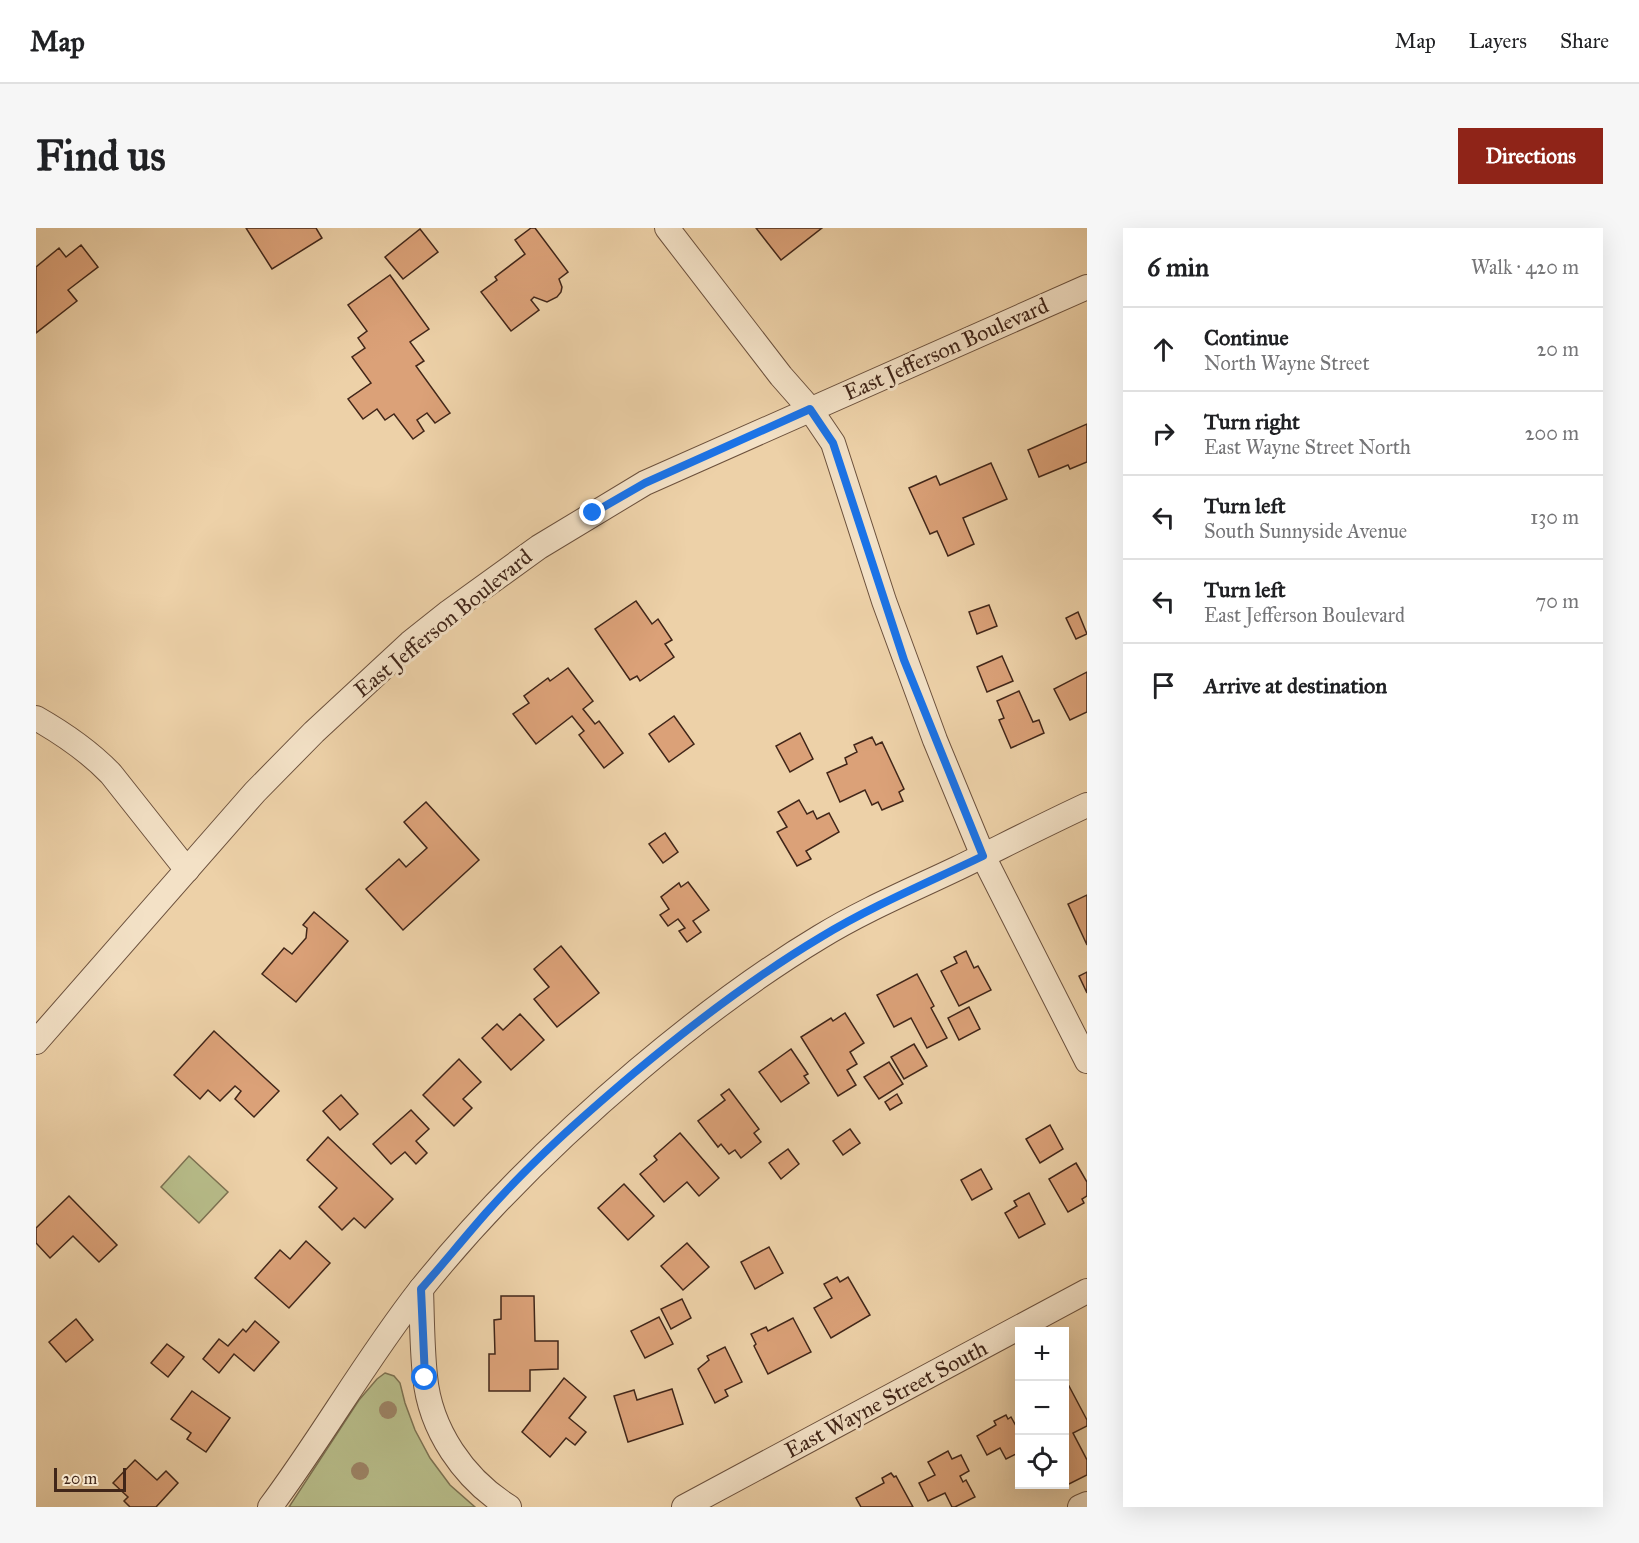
<!DOCTYPE html>
<meta charset="utf-8">
<style>
:root{--surface:#fff;--page:#f6f6f6;--text:#202124;--muted:#757577;--line:#e0e0e0;--accent:#8f2418}
body{margin:0;font-family:"IM FELL Great Primer",serif;background:var(--page);color:var(--text)}
.controls{position:absolute;right:18px;bottom:18px;display:grid;overflow:hidden;border-radius:0px;box-shadow:0 6px 24px #0002}
.controls button{width:54px;height:54px;display:grid;place-items:center;padding:0;border:0;border-bottom:2px solid var(--line);background:var(--surface);color:var(--text);font:30px sans-serif}
.scale{position:absolute;left:18px;bottom:15px;width:72px;box-sizing:border-box;padding-left:6px;border:3px solid #412619;border-top:0;font-size:16px;line-height:21px;white-space:nowrap;color:#412619;-webkit-text-stroke:4px #f3e1c6;paint-order:stroke}
.stop{position:absolute;width:18px;height:18px;margin:-14px;border:4px solid #1a73e8;border-radius:50%;background:#fff}
.stop.end{background:#1a73e8;border-color:#fff;box-shadow:0 2px 6px #0008}
.list{margin:0;padding:0;list-style:none}
h2{display:flex;justify-content:space-between;align-items:center;height:78px;margin:0;padding:0 24px;font-size:26px}
h2 small{font-size:20px;font-weight:400;color:var(--muted)}
.list li{display:grid;grid-template-columns:39px 1fr auto;gap:18px;align-items:center;box-sizing:border-box;height:84px;padding:0 24px;border-top:2px solid var(--line)}
.list b{display:block;font-size:22px;white-space:nowrap}
.list p{margin:0;font-size:20px;white-space:nowrap;color:var(--muted)}
.list em{font-size:20px;font-style:normal;color:var(--muted)}
.icon{flex:none;width:33px;height:33px;fill:none;stroke:currentColor;stroke-width:2;stroke-linecap:round;stroke-linejoin:round}
.map{position:relative;flex:none;width:1051px;height:1279px;overflow:hidden;border-radius:0px}
header{display:flex;align-items:center;gap:36px;box-sizing:border-box;height:84px;padding:0 30px;background:var(--surface);border-bottom:2px solid var(--line)}
header strong{font-size:28px}
nav{display:flex;gap:33px;margin-inline-start:auto;font-size:21px}
.intro{display:flex;align-items:center;justify-content:space-between;box-sizing:border-box;height:144px;padding:0 36px}
h1{margin:0;font-size:42px}
.button{padding:15px 27px;border-radius:0px;background:var(--accent);color:#fff;font-size:21px;font-weight:700}
main{display:flex;gap:36px;padding:0 36px}
aside{flex:1;background:var(--surface);border-radius:0px;box-shadow:0 6px 24px #0002}
.map>svg:first-child{display:block}
.green{fill:#b7bc89;stroke:#7c7151;stroke-width:1.5}
.building{fill:#dba178;stroke:#412619;stroke-width:1.5}
.lines{fill:none;stroke-linecap:round;stroke-linejoin:round}
.minor-casing{stroke:#6c513d;stroke-width:26}
.minor{stroke:#f3e1c6;stroke-width:24}
.tree{fill:#9c8365}
.route{stroke:#1a73e8;stroke-width:8}
.labels{text-anchor:middle;dominant-baseline:central;stroke-width:6;stroke-linejoin:round;paint-order:stroke}
.street-label{font-size:22px;fill:#412619;stroke:#f3e1c6}
</style>
<header>
<strong>Map</strong>
<nav><a>Map</a><a>Layers</a><a>Share</a></nav>
</header>
<div class="intro"><h1>Find us</h1><a class="button">Directions</a></div>
<main>
<div class="map">
<svg width="1051" height="1279" viewBox="0 0 1051 1279">
<rect width="100%" height="100%" fill="#edd1a8"/>
<filter id="stains"><feTurbulence type="fractalNoise" baseFrequency=".00333" numOctaves="4"/><feColorMatrix values="0 0 0 0 .2 0 0 0 0 .09 0 0 0 0 .02 0 0 0 .5 -.17"/></filter>
<radialGradient id="worn" r=".72"><stop offset=".6" stop-color="#630" stop-opacity="0"/><stop offset="1" stop-color="#630" stop-opacity=".3"/></radialGradient>
<g class="green">
<path d="M153 928 192 964 163 995 125 959Z"/>
<path d="M349 1145 358 1148 364 1155 369 1175 379 1202 394 1230 414 1257 439 1279H253L323 1172 341 1151Z"/>
</g>
<g class="building">
<path d="M210 0H280L286 10 236 41Z"/>
<path d="M495 0H499L532 44 523 51 526 59 525 64 521 69 511 74 498 69 495 72 503 82 475 103 445 64 461 52 459 49 489 26 479 12Z"/>
<path d="M720 0H786L745 32Z"/>
<path d="M384 1 402 24 367 51 349 29Z"/>
<path d="M45 17 62 39 32 62 41 73 0 105V39L23 20 30 29Z"/>
<path d="M354 47 393 101 374 114 388 133 380 138 414 185 399 195 391 185 381 192 388 203 377 211 358 186 349 192 341 181 327 191 312 171 335 155 316 129 329 120 322 110 331 103 312 77Z"/>
<path d="M1051 196V234L1034 241 1032 237 1003 249 992 222Z"/>
<path d="M955 235 971 271 927 290 938 316 912 328 901 303 894 306 873 260 900 248 904 257Z"/>
<path d="M600 373 616 396 622 391 636 412 629 416 638 429 604 453 601 448 594 452 559 401Z"/>
<path d="M953 377 961 398 941 406 933 384Z"/>
<path d="M1042 384 1051 406 1040 411 1030 390Z"/>
<path d="M966 428 977 453 951 464 941 439Z"/>
<path d="M532 440 557 473 547 481 559 496 563 493 587 525 568 540 543 507 548 503 536 488 500 516 477 486 493 475 488 468 512 450 514 453Z"/>
<path d="M1051 444V484L1034 492 1018 461Z"/>
<path d="M983 463 997 494 1003 492 1008 505 975 520 963 492 968 490 961 473Z"/>
<path d="M638 488 658 516 633 534 613 506Z"/>
<path d="M764 505 777 531 754 544 740 518Z"/>
<path d="M836 509 840 517 846 514 868 561 863 564 867 573 846 582 842 574 836 577 829 562 804 574 791 545 811 536 809 530 821 524 818 517Z"/>
<path d="M763 572 771 586 777 583 781 591 793 585 803 604 770 623 775 631 761 638 741 604 751 599 742 584Z"/>
<path d="M390 574 443 632 367 702 330 661 363 631 370 639 391 620 368 594Z"/>
<path d="M629 605 642 624 627 635 613 616Z"/>
<path d="M652 654 673 682 657 693 665 704 651 714 643 703 649 700 642 691 632 698 624 687 633 681 625 669 643 655 645 659Z"/>
<path d="M1051 667V717L1032 676Z"/>
<path d="M278 684 312 713 260 774 226 746 248 720 256 726 270 710 271 700 267 697Z"/>
<path d="M525 718 563 765 521 799 498 771 513 759 498 741Z"/>
<path d="M930 723 938 740 942 738 955 762 923 778 905 743 921 735 918 729Z"/>
<path d="M1051 744V765L1043 748Z"/>
<path d="M881 746 898 778 895 780 911 810 891 820 875 790 858 799 841 767Z"/>
<path d="M933 779 944 801 923 812 912 790Z"/>
<path d="M809 785 828 815 814 824 821 836 811 842 820 857 802 868 765 809 795 790 797 793Z"/>
<path d="M484 786 508 812 475 842 446 810 461 796 467 802Z"/>
<path d="M178 803 243 863 218 889 199 871 205 863 199 858 184 873 172 862 164 871 138 847Z"/>
<path d="M878 816 891 838 868 851 855 829Z"/>
<path d="M755 821 772 846 768 848 773 855 745 874 723 844Z"/>
<path d="M423 831 445 854 427 871 436 880 418 898 387 867Z"/>
<path d="M853 834 867 856 843 871 828 849Z"/>
<path d="M693 861 723 901 718 905 725 914 705 930 699 922 693 926 685 916 682 919 662 893 689 872 685 867Z"/>
<path d="M861 866 866 875 854 882 849 874Z"/>
<path d="M305 867 322 886 304 902 287 883Z"/>
<path d="M375 882 393 901 380 913 391 925 380 936 369 924 355 936 337 916Z"/>
<path d="M1014 897 1027 921 1004 935 990 911Z"/>
<path d="M814 901 824 915 807 927 797 913Z"/>
<path d="M644 905 683 950 663 968 651 954 628 974 604 946 621 932 618 928Z"/>
<path d="M292 909 357 971 329 1000 318 990 306 1002 283 979 301 960 271 932Z"/>
<path d="M752 921 763 936 745 951 733 935Z"/>
<path d="M1040 935 1051 954V968L1046 971 1048 975 1032 984 1013 951Z"/>
<path d="M945 941 956 961 936 972 925 952Z"/>
<path d="M588 956 618 988 592 1012 562 980Z"/>
<path d="M993 965 1009 996 983 1010 969 985 981 978 978 973Z"/>
<path d="M33 968 81 1017 63 1034 37 1008 14 1030 0 1015V1000Z"/>
<path d="M270 1013 294 1035 253 1080 219 1050 244 1022 254 1031Z"/>
<path d="M651 1015 673 1039 647 1062 625 1038Z"/>
<path d="M733 1019 747 1045 719 1061 705 1034Z"/>
<path d="M801 1049 804 1054 812 1049 834 1087 795 1110 778 1080 796 1070 788 1056Z"/>
<path d="M465 1068H498L499 1113H522V1141L494 1142V1163H453V1126H459L458 1092 465 1091Z"/>
<path d="M646 1071 655 1090 635 1101 625 1081Z"/>
<path d="M623 1089 637 1116 609 1130 595 1103Z"/>
<path d="M757 1090 775 1124 732 1146 718 1118 720 1116 715 1106 730 1099 732 1103Z"/>
<path d="M40 1091 57 1112 30 1134 13 1114Z"/>
<path d="M219 1093 243 1114 218 1143 198 1126 183 1145 167 1131 183 1111 192 1118 207 1101 210 1104Z"/>
<path d="M131 1116 148 1129 132 1149 115 1135Z"/>
<path d="M689 1119 706 1154 689 1162 692 1168 679 1175 662 1141 673 1132 671 1128Z"/>
<path d="M528 1150 550 1169 533 1190 550 1204 539 1217 530 1210 514 1229 486 1204Z"/>
<path d="M1033 1158 1051 1192V1198L1037 1205 1051 1232V1247L1027 1259 1028 1160Z"/>
<path d="M636 1161 647 1196 592 1214 578 1168 598 1162 601 1172Z"/>
<path d="M156 1163 194 1190 170 1224 151 1211 155 1205 135 1191Z"/>
<path d="M970 1187 972 1191 975 1189 984 1205V1224L970 1231 964 1220 951 1227 941 1208 960 1197 958 1193Z"/>
<path d="M912 1223 916 1231 925 1227 933 1243 924 1248 927 1254 930 1252 939 1269 919 1279H916L909 1265 892 1273 883 1255 899 1247 892 1234Z"/>
<path d="M99 1232 121 1252 130 1243 142 1255 120 1279H94L88 1273 92 1269 77 1255Z"/>
<path d="M855 1245 858 1249 860 1248 877 1279H825L820 1270 848 1255 846 1250Z"/>
</g>
<g class="lines">
<g class="minor-casing">
<g id="minor">
<path d="M631 0 745 148 774 181 797 215 848 373 899 512 947 628 1051 833"/>
<path d="M0 490C28 506 53 523 75 546L151 642"/>
<path d="M0 814 219 564 278 504 374 415 413 384 503 319 609 255 1051 59"/>
<path d="M385 1061C386 1090 386 1120 389 1148 394 1202 428 1251 473 1279"/>
<path d="M234 1279C287 1208 330 1131 385 1061 450 980 523 909 602 842 660 793 719 748 784 709 828 682 876 662 922 640 965 619 1008 597 1051 577"/>
<path d="M648 1279 1051 1063"/>
<path d="M1044 1279 1051 1276"/>
</g>
</g>
<use href="#minor" class="minor"/>
</g>
<g class="tree">
<circle cx="352" cy="1182" r="9"/>
<circle cx="324" cy="1243" r="9"/>
</g>
<g class="lines">
<path class="route" d="M389 1150 385 1061C407 1036 428 1010 450 985 495 934 546 889 598 845 658 795 718 749 785 709 836 678 893 654 947 628L868 432 797 215 774 181 609 255 557 285"/>
</g>
<g class="labels">
<g class="street-label">
<text transform="translate(910 121) rotate(-24)">East Jefferson Boulevard</text>
<text transform="translate(407 395) rotate(-39)">East Jefferson Boulevard</text>
<text transform="translate(850 1171) rotate(-28)">East Wayne Street South</text>
</g>
</g>
<rect width="100%" height="100%" filter="url(#stains)"/>
<rect width="100%" height="100%" fill="url(#worn)"/>
</svg>
<div class="controls">
<button>+</button>
<button>−</button>
<button><svg class="icon" aria-label="locate" viewBox="0 0 24 24"><circle cx="12" cy="12" r="6"/><path d="M12 2v4M12 18v4M2 12h4M18 12h4"/></svg></button>
</div>
<div class="scale">20 m</div>
<div class="stop" style="left:389px;top:1150px"></div>
<div class="stop end" style="left:557px;top:285px"></div>
</div>
<aside>
<h2>6 min<small>Walk · 420 m</small></h2>
<ul class="list">
<li><svg class="icon" aria-label="ahead" viewBox="0 0 24 24"><path d="M12 20V5M6 11l6-6 6 6"/></svg><div><b>Continue</b><p>North Wayne Street</p></div><em>20 m</em></li>
<li><svg class="icon" aria-label="right" viewBox="0 0 24 24"><path d="M7 20v-9h11M14 6l5 5-5 5"/></svg><div><b>Turn right</b><p>East Wayne Street North</p></div><em>200 m</em></li>
<li><svg class="icon" aria-label="left" viewBox="0 0 24 24"><path d="M17 20v-9H6M10 6l-5 5 5 5"/></svg><div><b>Turn left</b><p>South Sunnyside Avenue</p></div><em>130 m</em></li>
<li><svg class="icon" aria-label="left" viewBox="0 0 24 24"><path d="M17 20v-9H6M10 6l-5 5 5 5"/></svg><div><b>Turn left</b><p>East Jefferson Boulevard</p></div><em>70 m</em></li>
<li><svg class="icon" aria-label="arrive" viewBox="0 0 24 24"><path d="M6 21V4h12l-3 4 3 4H6"/></svg><div><b>Arrive at destination</b></div></li>
</ul>
</aside>
</main>
